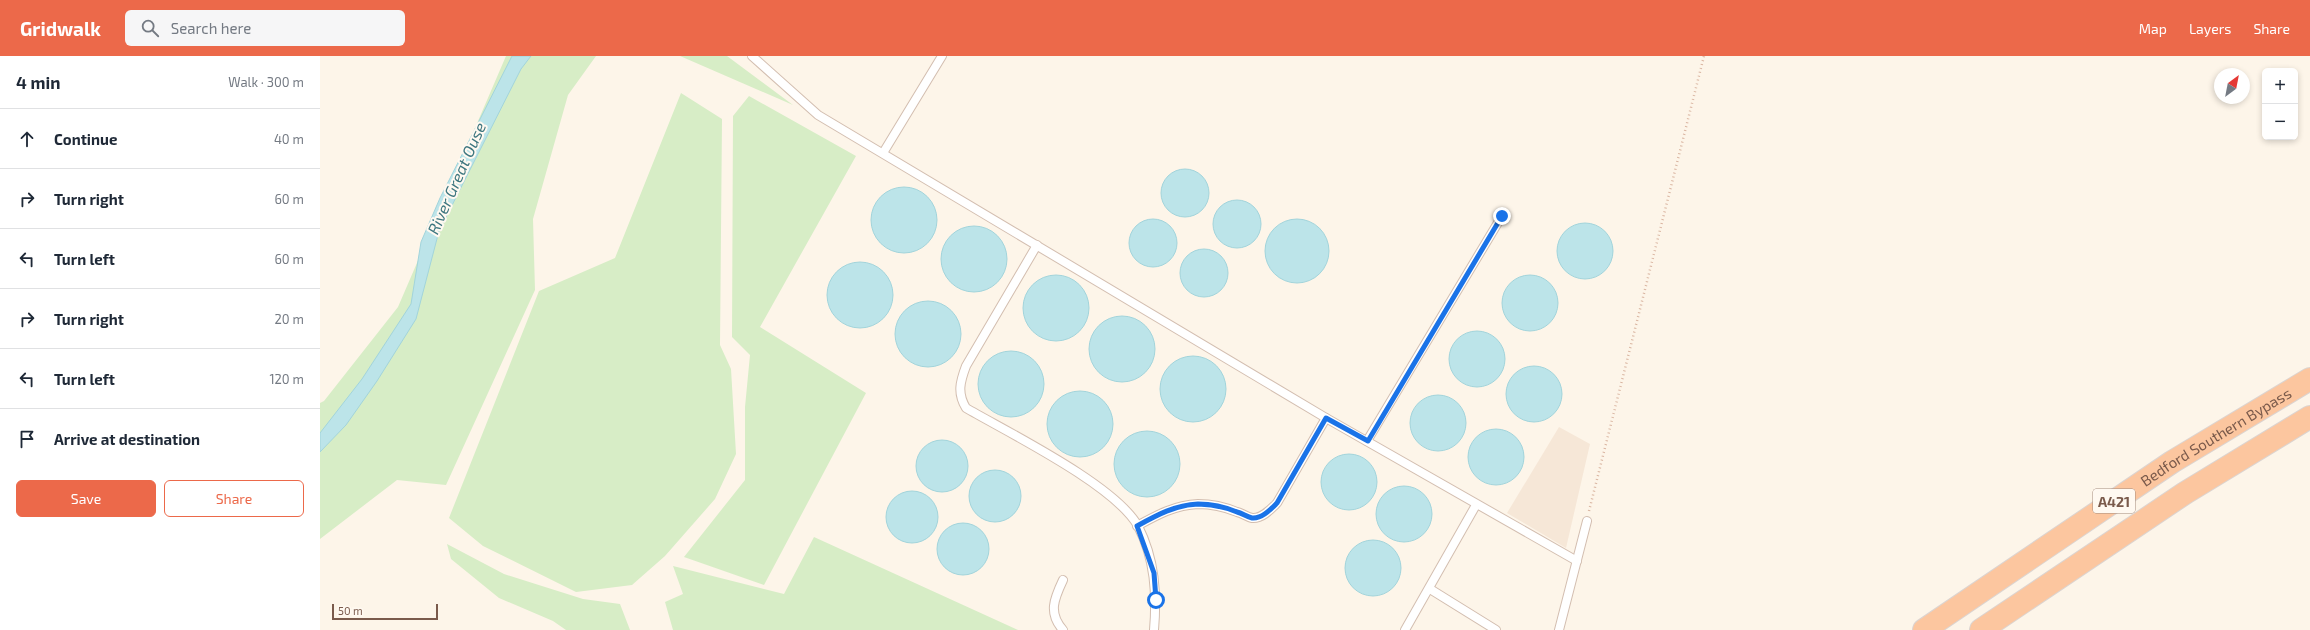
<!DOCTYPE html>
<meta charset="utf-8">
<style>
:root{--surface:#fff;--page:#f6f6f7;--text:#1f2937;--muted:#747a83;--line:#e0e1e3;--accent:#ec694a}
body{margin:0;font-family:"Exo 2",sans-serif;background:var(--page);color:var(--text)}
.controls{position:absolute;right:12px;top:12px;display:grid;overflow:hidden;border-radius:6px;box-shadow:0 2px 6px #0003}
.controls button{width:36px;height:36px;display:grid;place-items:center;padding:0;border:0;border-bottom:1px solid var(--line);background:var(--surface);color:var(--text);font:20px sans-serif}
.compass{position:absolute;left:1894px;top:12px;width:36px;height:36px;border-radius:50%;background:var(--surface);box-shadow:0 2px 6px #0003;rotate:32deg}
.scale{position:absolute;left:12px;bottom:10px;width:106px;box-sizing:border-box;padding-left:4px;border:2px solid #7a5a4b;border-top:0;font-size:11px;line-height:14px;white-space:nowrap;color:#7a5a4b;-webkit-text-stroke:3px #fff9f1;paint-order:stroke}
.stop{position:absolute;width:12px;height:12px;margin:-9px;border:3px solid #1a73e8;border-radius:50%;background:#fff}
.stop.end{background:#1a73e8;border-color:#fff;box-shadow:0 1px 4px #0008}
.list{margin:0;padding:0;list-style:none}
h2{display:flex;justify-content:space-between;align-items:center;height:52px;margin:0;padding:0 16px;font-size:17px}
h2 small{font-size:13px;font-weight:400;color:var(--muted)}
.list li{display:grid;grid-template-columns:26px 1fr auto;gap:12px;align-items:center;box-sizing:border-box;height:60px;padding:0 16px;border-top:1px solid var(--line)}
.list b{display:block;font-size:15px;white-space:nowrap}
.list em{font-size:13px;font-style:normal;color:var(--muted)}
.actions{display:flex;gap:8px;padding:12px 16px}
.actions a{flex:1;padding:9px 0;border:1px solid var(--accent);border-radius:6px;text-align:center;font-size:14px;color:var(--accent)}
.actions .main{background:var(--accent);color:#fff}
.icon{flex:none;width:22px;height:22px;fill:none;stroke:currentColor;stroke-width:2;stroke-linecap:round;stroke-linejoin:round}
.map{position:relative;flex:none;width:1990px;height:574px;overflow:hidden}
header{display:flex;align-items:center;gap:24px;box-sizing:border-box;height:56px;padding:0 20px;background:var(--accent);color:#fff}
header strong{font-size:19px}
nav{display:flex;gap:22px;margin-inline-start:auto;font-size:14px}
.search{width:280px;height:36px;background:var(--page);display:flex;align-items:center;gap:10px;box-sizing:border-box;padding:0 14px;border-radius:6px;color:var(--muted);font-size:15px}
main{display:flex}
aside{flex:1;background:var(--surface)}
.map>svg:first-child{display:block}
.residential{fill:#f6e7d7}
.green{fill:#d7edc6}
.water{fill:#bce4e9;stroke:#a2d4db}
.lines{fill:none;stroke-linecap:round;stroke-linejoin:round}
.service-casing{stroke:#d3beb0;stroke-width:10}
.trunk-casing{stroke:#dcd4d0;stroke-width:24}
.path{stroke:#dab6a2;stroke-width:2.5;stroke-dasharray:1 3;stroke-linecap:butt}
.service{stroke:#fff;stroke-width:8}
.trunk{stroke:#fcc69f;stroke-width:22}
.route{stroke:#1a73e8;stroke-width:5}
.labels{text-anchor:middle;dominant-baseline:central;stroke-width:4;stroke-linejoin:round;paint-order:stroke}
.shield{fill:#fff9f1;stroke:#a28a7d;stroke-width:1}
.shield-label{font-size:14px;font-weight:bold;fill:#7a5a4b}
.street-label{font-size:15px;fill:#7a5a4b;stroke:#fff9f1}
.water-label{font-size:16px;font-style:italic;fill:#3d767f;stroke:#fff9f1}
</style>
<header>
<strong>Gridwalk</strong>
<div class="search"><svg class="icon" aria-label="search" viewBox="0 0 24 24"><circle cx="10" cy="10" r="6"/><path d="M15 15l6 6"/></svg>Search here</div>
<nav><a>Map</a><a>Layers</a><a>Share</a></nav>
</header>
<main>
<aside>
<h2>4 min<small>Walk · 300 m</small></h2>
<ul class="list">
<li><svg class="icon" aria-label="ahead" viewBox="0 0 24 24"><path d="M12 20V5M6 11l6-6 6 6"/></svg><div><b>Continue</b></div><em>40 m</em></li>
<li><svg class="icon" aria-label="right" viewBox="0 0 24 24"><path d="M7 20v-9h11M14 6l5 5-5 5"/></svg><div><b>Turn right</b></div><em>60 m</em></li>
<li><svg class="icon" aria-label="left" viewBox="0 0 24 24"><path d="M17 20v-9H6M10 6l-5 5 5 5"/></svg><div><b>Turn left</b></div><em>60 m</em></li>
<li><svg class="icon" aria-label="right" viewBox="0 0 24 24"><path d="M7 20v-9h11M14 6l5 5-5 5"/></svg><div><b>Turn right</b></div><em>20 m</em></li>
<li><svg class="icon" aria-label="left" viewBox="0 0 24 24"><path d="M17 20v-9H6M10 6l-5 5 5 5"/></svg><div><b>Turn left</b></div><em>120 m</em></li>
<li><svg class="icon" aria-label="arrive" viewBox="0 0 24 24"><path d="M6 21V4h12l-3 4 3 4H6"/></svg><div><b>Arrive at destination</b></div></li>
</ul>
<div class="actions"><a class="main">Save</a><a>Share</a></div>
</aside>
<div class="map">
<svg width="1990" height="574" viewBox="0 0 1990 574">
<rect width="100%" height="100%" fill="#fdf5e9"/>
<path class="residential" d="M1239 371 1270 388 1246 492 1187 457Z"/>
<g class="green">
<path d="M186 0H276L248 39 213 163 215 234 126 429 77 424 0 483V347L4 345 78 251Z"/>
<path d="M360 0H407L473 49Z"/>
<path d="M361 37 402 63 400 289 411 313 416 398 395 443 345 500 312 529 256 536 163 490 129 462 219 235 295 202Z"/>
<path d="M429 40 536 100 440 271 546 337 444 529 364 501 425 424V351L430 299 412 281 413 60Z"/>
<path d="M494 481 698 574H353L345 546 363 538 353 510 464 538Z"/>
<path d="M127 488 184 518 263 543 300 548 310 574H246L233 565 179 542 131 503Z"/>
</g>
<g class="water">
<path d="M192 0H211L201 13 119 175 96 263 57 325 26 369 0 396V377L42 323 91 248 101 186 120 142Z"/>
<circle cx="865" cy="137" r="24"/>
<circle cx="584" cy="164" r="33"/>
<circle cx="917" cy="168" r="24"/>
<circle cx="977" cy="195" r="32"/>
<circle cx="833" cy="187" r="24"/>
<circle cx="1265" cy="195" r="28"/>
<circle cx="654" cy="203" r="33"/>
<circle cx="884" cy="217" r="24"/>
<circle cx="540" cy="239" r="33"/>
<circle cx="1210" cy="247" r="28"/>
<circle cx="736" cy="252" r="33"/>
<circle cx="608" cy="278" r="33"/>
<circle cx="802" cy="293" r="33"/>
<circle cx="1157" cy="303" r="28"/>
<circle cx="691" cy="328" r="33"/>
<circle cx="873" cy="333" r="33"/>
<circle cx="1214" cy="338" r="28"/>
<circle cx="760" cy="368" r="33"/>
<circle cx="1118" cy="367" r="28"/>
<circle cx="1176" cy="401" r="28"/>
<circle cx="827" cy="408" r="33"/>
<circle cx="622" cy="410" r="26"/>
<circle cx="1029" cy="426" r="28"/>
<circle cx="675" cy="440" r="26"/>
<circle cx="1084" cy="458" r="28"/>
<circle cx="592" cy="461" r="26"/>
<circle cx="643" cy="493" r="26"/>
<circle cx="1053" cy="512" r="28"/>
</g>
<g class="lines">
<g class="service-casing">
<g id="service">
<path d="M432 0 498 59 1006 362 1257 505"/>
<path d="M563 97 622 0"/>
<path d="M717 189 646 310C640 326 637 337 646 352 689 377 795 429 818 470 835 503 837 538 834 574"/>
<path d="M1047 385 1182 160"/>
<path d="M817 470C837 459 855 449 878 448 891 448 905 451 917 456 922 457 927 461 932 462 942 463 951 453 957 447L1006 362"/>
<path d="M1110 533 1176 574"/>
<path d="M743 574C728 557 734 543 743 524"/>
<path d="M1085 574 1156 449"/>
<path d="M1239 574 1267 465"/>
</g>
</g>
<g class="trunk-casing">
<g id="trunk">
<path id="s1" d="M1604 574 1852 406 1990 323"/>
<path d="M1661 574 1865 437 1990 361"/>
</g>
</g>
<path class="path" d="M1269 455 1384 0"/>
<use href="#service" class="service"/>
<use href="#trunk" class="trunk"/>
</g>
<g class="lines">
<path class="route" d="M836 544 834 517 817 470C837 459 855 449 878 448 891 448 905 451 917 456 922 457 927 461 932 462 942 463 951 453 957 447L1006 362 1048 385 1182 160"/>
</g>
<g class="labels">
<rect class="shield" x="1773" y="433" width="42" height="24" rx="3"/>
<g class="shield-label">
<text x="1794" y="445">A421</text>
</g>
<g class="street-label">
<text stroke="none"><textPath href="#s1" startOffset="350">Bedford Southern Bypass</textPath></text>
</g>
<g class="water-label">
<text transform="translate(136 122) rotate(-66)">River Great Ouse</text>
</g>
</g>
</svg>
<div class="controls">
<button>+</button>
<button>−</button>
</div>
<svg class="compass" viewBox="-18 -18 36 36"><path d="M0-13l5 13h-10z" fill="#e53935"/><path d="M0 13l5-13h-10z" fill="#747a83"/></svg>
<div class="scale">50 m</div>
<div class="stop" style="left:836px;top:544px"></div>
<div class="stop end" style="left:1182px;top:160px"></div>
</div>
</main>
